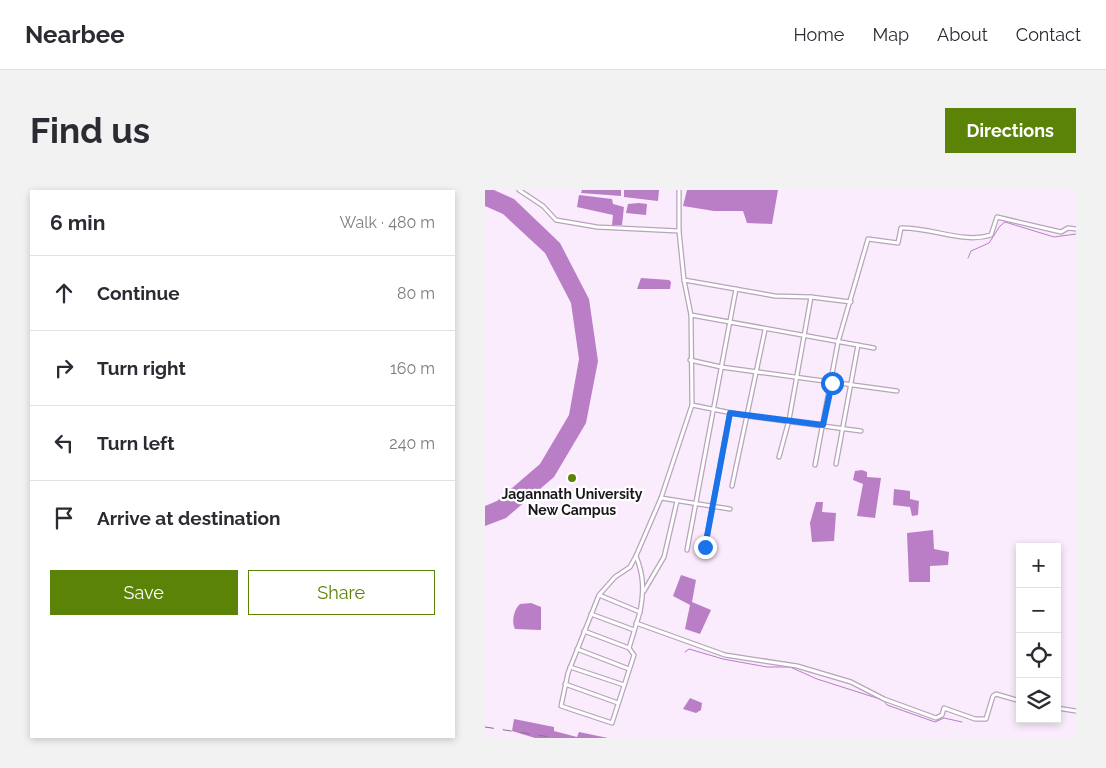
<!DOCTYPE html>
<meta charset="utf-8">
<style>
:root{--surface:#fff;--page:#f2f2f3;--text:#2b2b33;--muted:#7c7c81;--line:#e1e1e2;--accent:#5b8307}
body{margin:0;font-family:Raleway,sans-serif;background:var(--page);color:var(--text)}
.controls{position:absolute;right:15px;bottom:15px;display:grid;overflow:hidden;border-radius:0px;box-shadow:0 2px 8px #0003}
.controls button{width:45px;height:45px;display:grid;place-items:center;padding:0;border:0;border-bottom:1px solid var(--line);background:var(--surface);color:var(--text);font:25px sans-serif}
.stop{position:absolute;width:15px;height:15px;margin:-11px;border:4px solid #1a73e8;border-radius:50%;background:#fff}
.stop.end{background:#1a73e8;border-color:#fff;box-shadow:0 1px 5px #0008}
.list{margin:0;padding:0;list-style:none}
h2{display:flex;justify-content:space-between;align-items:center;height:65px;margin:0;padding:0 20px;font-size:21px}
h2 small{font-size:16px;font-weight:400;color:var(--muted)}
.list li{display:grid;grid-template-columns:32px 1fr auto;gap:15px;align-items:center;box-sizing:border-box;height:75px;padding:0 20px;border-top:1px solid var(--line)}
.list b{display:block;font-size:19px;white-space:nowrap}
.list em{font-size:16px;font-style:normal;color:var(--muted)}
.actions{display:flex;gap:10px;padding:15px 20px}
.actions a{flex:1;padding:11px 0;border:1px solid var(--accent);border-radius:0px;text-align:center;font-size:18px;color:var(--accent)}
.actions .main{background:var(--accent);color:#fff}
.icon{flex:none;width:28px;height:28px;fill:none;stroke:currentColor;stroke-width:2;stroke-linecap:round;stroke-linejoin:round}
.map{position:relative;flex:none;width:591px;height:548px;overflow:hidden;border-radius:0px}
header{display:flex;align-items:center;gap:30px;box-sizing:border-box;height:70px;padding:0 25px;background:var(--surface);border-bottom:1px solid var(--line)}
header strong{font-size:24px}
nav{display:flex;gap:28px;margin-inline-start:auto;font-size:18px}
.intro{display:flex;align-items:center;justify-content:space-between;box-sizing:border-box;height:120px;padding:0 30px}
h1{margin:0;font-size:35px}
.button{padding:12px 22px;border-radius:0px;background:var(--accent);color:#fff;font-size:18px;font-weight:700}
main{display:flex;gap:30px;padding:0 30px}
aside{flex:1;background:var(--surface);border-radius:0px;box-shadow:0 2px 8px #0003}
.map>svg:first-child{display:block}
.water{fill:#ba7ec7}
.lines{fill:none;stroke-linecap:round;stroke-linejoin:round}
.stream{stroke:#ba7ec7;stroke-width:1}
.street-casing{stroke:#b6a5ba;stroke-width:5.5}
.street{stroke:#fff;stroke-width:3}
.rail{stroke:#817783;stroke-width:1;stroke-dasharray:9 9;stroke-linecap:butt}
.route{stroke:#1a73e8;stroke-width:6}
.poi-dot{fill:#5b8307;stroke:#fff;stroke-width:2}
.labels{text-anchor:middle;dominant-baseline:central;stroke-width:4.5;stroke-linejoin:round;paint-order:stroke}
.poi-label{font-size:14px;font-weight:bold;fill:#1b151c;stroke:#fff}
</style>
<header>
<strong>Nearbee</strong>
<nav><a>Home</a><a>Map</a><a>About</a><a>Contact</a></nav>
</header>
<div class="intro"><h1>Find us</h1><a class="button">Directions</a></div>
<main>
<aside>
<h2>6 min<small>Walk · 480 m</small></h2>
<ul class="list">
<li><svg class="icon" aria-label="ahead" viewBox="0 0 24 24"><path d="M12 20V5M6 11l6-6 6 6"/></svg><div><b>Continue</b></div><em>80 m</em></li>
<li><svg class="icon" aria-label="right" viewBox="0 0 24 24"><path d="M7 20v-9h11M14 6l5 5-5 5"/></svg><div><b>Turn right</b></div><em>160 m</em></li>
<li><svg class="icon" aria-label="left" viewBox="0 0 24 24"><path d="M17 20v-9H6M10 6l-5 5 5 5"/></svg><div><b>Turn left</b></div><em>240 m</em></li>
<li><svg class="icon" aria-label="arrive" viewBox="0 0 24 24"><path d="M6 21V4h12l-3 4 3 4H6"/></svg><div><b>Arrive at destination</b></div></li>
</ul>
<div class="actions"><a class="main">Save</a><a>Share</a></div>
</aside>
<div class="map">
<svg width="591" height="548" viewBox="0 0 591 548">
<rect width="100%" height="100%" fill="#faebfd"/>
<g class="water">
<path d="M0 0H9L29 9 75 53 104 109 113 171 101 233 69 287 21 328 0 336V316L12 311 55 274 84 225 94 169 86 113 60 63 18 24 0 16Z"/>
<path d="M97 0H136V6L96 3Z"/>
<path d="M139 0H174L173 11 139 7Z"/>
<path d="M202 0H293L287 34 262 33 258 21H229L198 16Z"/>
<path d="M94 5 127 9 128 14 139 17 137 35H127L128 25 92 17Z"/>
<path d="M154 13 162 14 161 25 141 23 143 14Z"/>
<path d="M156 88 184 90 186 92 185 99H152Z"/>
<path d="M377 280 382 282V287L396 288 390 328 372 326 378 294 368 290 370 281Z"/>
<path d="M409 299 425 301V309L434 311 433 325 427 326 425 317 408 315Z"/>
<path d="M331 312H338L337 322 351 323 349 351 327 352 325 333Z"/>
<path d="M448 340 449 359 464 362 463 375 445 376V392H424L422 343Z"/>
<path d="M196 385 211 390 207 412 226 420 215 444 200 439 205 415 188 406Z"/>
<path d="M46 413 56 417V440L30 439C26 432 29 419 35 414Z"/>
<path d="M205 508 217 513 216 520 211 523 198 519Z"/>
<path d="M29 529 69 537V541L92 547 94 542 123 548H50L27 541Z"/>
</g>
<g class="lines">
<g class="stream">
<path d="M483 68 486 61 504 53 515 36 520 32 569 47 591 44"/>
<path d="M200 462 204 459 238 469 282 477H305L332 489 398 510 402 515 450 532 459 528 477 532"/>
</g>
<g class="street-casing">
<g id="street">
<path d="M34 0 58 16 71 30 112 37 194 41"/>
<path d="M199 90 290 106 326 107"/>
<path d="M206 125 389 158"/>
<path d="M205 170 236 177 412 201"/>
<path d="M207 215 262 226 376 241"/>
<path d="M294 267 304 230 326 107 366 112"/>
<path d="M351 274 373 155"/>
<path d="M330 275 353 152 383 49 413 53 416 38C446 37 478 54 506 45L512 27 576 42 583 38 591 39"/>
<path d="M247 296 280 140"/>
<path d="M176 308 245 319"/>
<path d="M220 357 245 223"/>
<path d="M202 360 251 99"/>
<path d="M159 401 179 367 192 311"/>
<path d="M114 405 155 422 144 458 149 465 127 533 76 516 83 483 114 405 130 387 145 377 151 366"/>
<path d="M155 422C159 401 159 386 151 366L176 308 207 215 206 125 199 90 194 41V0"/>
<path d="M106 424 149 440"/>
<path d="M151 433 240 465 312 476 366 492 399 509 451 528 457 525 459 518 490 529H501L508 506 511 504 535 511"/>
<path d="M99 441 144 458"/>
<path d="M92 459 144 479"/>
<path d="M85 477 139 495"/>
<path d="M80 494 133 513"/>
<path d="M572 518 591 521"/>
</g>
</g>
<use href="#street" class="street"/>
<path class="rail" d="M0 537 72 548"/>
</g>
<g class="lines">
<path class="route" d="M220 357 245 223 338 235 347 193"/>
</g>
<circle class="poi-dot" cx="87" cy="288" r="5"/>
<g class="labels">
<g class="poi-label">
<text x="87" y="304">Jagannath University<tspan x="87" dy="16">New Campus</tspan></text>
</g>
</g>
</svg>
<div class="controls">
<button>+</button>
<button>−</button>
<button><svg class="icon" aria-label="locate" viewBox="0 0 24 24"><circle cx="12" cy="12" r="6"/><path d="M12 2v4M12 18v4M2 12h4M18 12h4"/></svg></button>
<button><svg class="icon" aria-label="layers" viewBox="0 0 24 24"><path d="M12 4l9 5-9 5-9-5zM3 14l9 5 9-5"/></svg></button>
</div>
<div class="stop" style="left:347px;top:193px"></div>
<div class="stop end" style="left:220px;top:357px"></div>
</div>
</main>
